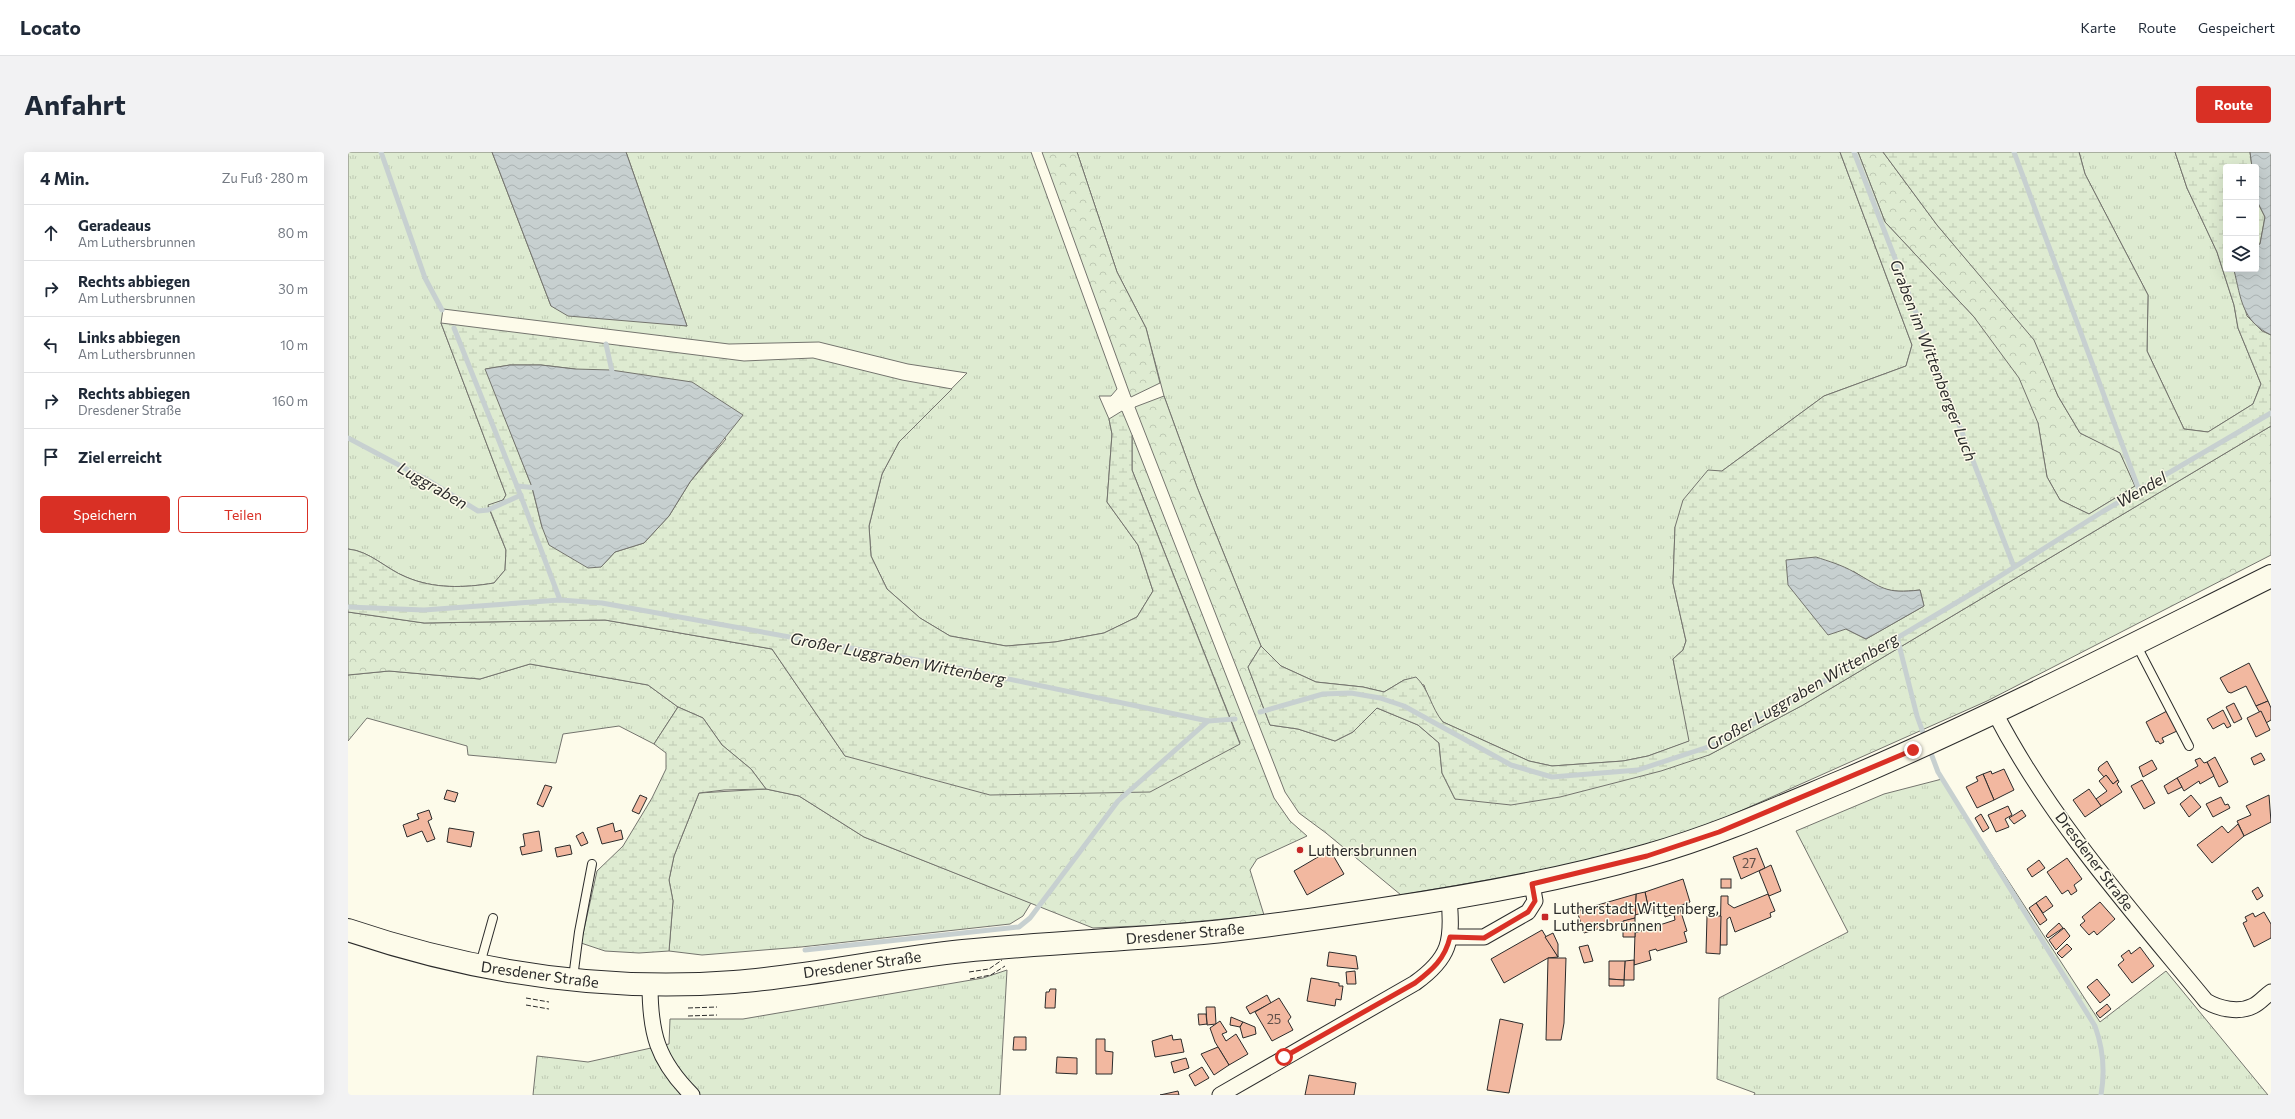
<!DOCTYPE html>
<html lang="de">
<meta charset="utf-8">
<style>
:root{--surface:#fff;--page:#f2f2f3;--text:#1f2937;--muted:#747a83;--line:#e0e1e3;--accent:#d93025}
body{margin:0;font-family:Commissioner,sans-serif;background:var(--page);color:var(--text)}
.controls{position:absolute;right:12px;top:12px;display:grid;overflow:hidden;border-radius:4px;box-shadow:0 4px 16px #0002}
.controls button{width:36px;height:36px;display:grid;place-items:center;padding:0;border:0;border-bottom:1px solid var(--line);background:var(--surface);color:var(--text);font:20px sans-serif}
.stop{position:absolute;width:12px;height:12px;margin:-9px;border:3px solid #d93025;border-radius:50%;background:#fff}
.stop.end{background:#d93025;border-color:#fff;box-shadow:0 1px 4px #0008}
.list{margin:0;padding:0;list-style:none}
h2{display:flex;justify-content:space-between;align-items:center;height:52px;margin:0;padding:0 16px;font-size:17px}
h2 small{font-size:13px;font-weight:400;color:var(--muted)}
.list li{display:grid;grid-template-columns:26px 1fr auto;gap:12px;align-items:center;box-sizing:border-box;height:56px;padding:0 16px;border-top:1px solid var(--line)}
.list b{display:block;font-size:15px;white-space:nowrap}
.list p{margin:0;font-size:13px;white-space:nowrap;color:var(--muted)}
.list em{font-size:13px;font-style:normal;color:var(--muted)}
.actions{display:flex;gap:8px;padding:12px 16px}
.actions a{flex:1;padding:9px 0;border:1px solid var(--accent);border-radius:4px;text-align:center;font-size:14px;color:var(--accent)}
.actions .main{background:var(--accent);color:#fff}
.icon{flex:none;width:22px;height:22px;fill:none;stroke:currentColor;stroke-width:2;stroke-linecap:round;stroke-linejoin:round}
.map{position:relative;flex:none;width:1923px;height:943px;overflow:hidden;border-radius:4px}
header{display:flex;align-items:center;gap:24px;box-sizing:border-box;height:56px;padding:0 20px;background:var(--surface);border-bottom:1px solid var(--line)}
header strong{font-size:19px}
nav{display:flex;gap:22px;margin-inline-start:auto;font-size:14px}
.intro{display:flex;align-items:center;justify-content:space-between;box-sizing:border-box;height:96px;padding:0 24px}
h1{margin:0;font-size:28px}
.button{padding:10px 18px;border-radius:4px;background:var(--accent);color:#fff;font-size:14px;font-weight:700}
main{display:flex;gap:24px;padding:0 24px}
aside{flex:1;background:var(--surface);border-radius:4px;box-shadow:0 4px 16px #0002}
.map>svg:first-child{display:block}
.grass{fill:url(#grass-tufts);stroke:#74746e}
.forest{fill:url(#forest-crowns);stroke:#74746e}
.wetland{fill:url(#wetland-marsh);stroke:#74746e;fill-rule:evenodd}
.water{fill:url(#water-waves);stroke:#74746e}
.lines{fill:none;stroke-linecap:round;stroke-linejoin:round}
.stream{stroke:#c7d0d0;stroke-width:5}
.building{fill:#f2b8a0;stroke:#2b2b2b}
.service-casing{stroke:#2b2b2b;stroke-width:10}
.minor-casing{stroke:#2b2b2b;stroke-width:17}
.primary-casing{stroke:#2b2b2b;stroke-width:24}
.service{stroke:#fdfbea;stroke-width:8}
.minor{stroke:#fdfbea;stroke-width:15}
.primary{stroke:#fdfbea;stroke-width:22}
.fence{stroke:#2b2b2b;stroke-width:1;stroke-dasharray:5 2;stroke-linecap:butt}
.route{stroke:#d93025;stroke-width:5}
.poi-dot{fill:#c62828;stroke:#fdfbea;stroke-width:1.5}
.labels{text-anchor:middle;dominant-baseline:central;stroke-width:3;stroke-linejoin:round;paint-order:stroke}
.number-label{font-size:13px;fill:#5d4e48}
.poi-label{font-size:15px;fill:#2b2b2b;stroke:#fdfbea;text-anchor:start}
.street-label{font-size:15px;fill:#2b2b2b;stroke:#fdfbea}
.water-label{font-size:16px;font-style:italic;fill:#2b2b2b;stroke:#fdfbea}
</style>
<header>
<strong>Locato</strong>
<nav><a>Karte</a><a>Route</a><a>Gespeichert</a></nav>
</header>
<div class="intro"><h1>Anfahrt</h1><a class="button">Route</a></div>
<main>
<aside>
<h2>4 Min.<small>Zu Fuß · 280 m</small></h2>
<ul class="list">
<li><svg class="icon" aria-label="ahead" viewBox="0 0 24 24"><path d="M12 20V5M6 11l6-6 6 6"/></svg><div><b>Geradeaus</b><p>Am Luthersbrunnen</p></div><em>80 m</em></li>
<li><svg class="icon" aria-label="right" viewBox="0 0 24 24"><path d="M7 20v-9h11M14 6l5 5-5 5"/></svg><div><b>Rechts abbiegen</b><p>Am Luthersbrunnen</p></div><em>30 m</em></li>
<li><svg class="icon" aria-label="left" viewBox="0 0 24 24"><path d="M17 20v-9H6M10 6l-5 5 5 5"/></svg><div><b>Links abbiegen</b><p>Am Luthersbrunnen</p></div><em>10 m</em></li>
<li><svg class="icon" aria-label="right" viewBox="0 0 24 24"><path d="M7 20v-9h11M14 6l5 5-5 5"/></svg><div><b>Rechts abbiegen</b><p>Dresdener Straße</p></div><em>160 m</em></li>
<li><svg class="icon" aria-label="arrive" viewBox="0 0 24 24"><path d="M6 21V4h12l-3 4 3 4H6"/></svg><div><b>Ziel erreicht</b></div></li>
</ul>
<div class="actions"><a class="main">Speichern</a><a>Teilen</a></div>
</aside>
<div class="map">
<svg width="1923" height="943" viewBox="0 0 1923 943">
<defs>
<pattern id="grass-tufts" width="24" height="20" patternUnits="userSpaceOnUse"><rect width="24" height="20" fill="#deebd1"/><path d="M3 7l-1-3M5 7V3M7 7l1-3M15 17l-1-3M17 17v-4M19 17l1-3" fill="none" stroke="#bfcab4"/></pattern>
<pattern id="forest-crowns" width="20" height="18" patternUnits="userSpaceOnUse"><rect width="20" height="18" fill="#deebd1"/><path d="M2 6a3 3 0 1 1 6 0M12 15a3 3 0 1 1 6 0" fill="none" stroke="#bfcab4"/></pattern>
<pattern id="wetland-marsh" width="20" height="14" patternUnits="userSpaceOnUse"><rect width="20" height="14" fill="#deebd1"/><path d="M1 5h8M5 5V1M11 12h8M15 12V8" fill="none" stroke="#bfcab4"/></pattern>
<pattern id="water-waves" width="16" height="10" patternUnits="userSpaceOnUse"><rect width="16" height="10" fill="#c7d0d0"/><path d="M0 5q4-4 8 0t8 0" fill="none" stroke="#abb3b3"/></pattern>
</defs>
<rect width="100%" height="100%" fill="#fdfbea"/>
<g class="grass">
<path d="M0 0H144L203 154 339 174 278 0H683L769 237 763 244H751L761 267 764 282 759 350 790 393 805 439 789 465 756 481 707 490 658 494 602 484 572 466 539 437 523 404 521 374 534 322 551 290 619 221 560 212 471 190 381 192 95 157 93 171 158 343 155 348 140 354 158 398 157 418 146 431C116 436 86 437 58 425 38 417 22 399 0 397Z"/>
<path d="M729 0H1492L1564 193 1558 214 1476 244 1374 319 1327 375 1325 431 1338 489 1335 498 1325 507 1342 589 1300 604 1275 609 1204 614 1181 609 1095 570 1085 559 1076 533 1056 528 1036 540 1015 535 968 530 933 514 913 494 849 335 816 244 798 176 769 120Z"/>
<path d="M1731 0H1827L1839 36 1869 100 1886 153 1890 176 1913 232 1905 252 1860 280 1836 277 1799 199 1800 143 1737 22Z"/>
<path d="M182 512 300 533 330 555 306 592 271 574 215 582 208 611 120 603 119 594 19 566 0 589V523L41 519 132 527Z"/>
<path d="M1594 627 1752 870 1818 819 1920 943H1406L1407 941 1369 927 1371 846 1500 780 1448 679 1536 642Z"/>
<path d="M418 637 451 644 516 685 683 751 675 764 662 772 453 795 354 803 321 799 325 749 321 728 326 704 351 641Z"/>
<path d="M659 818 652 943H185L189 904 240 910 321 892 322 867H395L635 826Z"/>
</g>
<g class="forest">
<path d="M694 0H729L769 120 798 176 812 231 783 245Z"/>
<path d="M1510 0H1535L1589 73 1687 188 1710 244 1732 281 1772 300 1787 334 1741 362 1712 348 1699 325 1690 271 1626 165 1537 70Z"/>
<path d="M816 244 849 335 913 494 900 515 922 573 950 577 987 589 1005 580 1029 556 1070 573 1091 591 1094 621 1107 647 1361 603 1455 553 1923 274V403L1639 549 1361 673 1309 691 1214 715 1053 743 978 681 951 661 937 640 787 255Z"/>
<path d="M784 283 926 646 942 669 959 684 909 707 902 718 916 763 814 773 745 776 516 685 451 644 418 637 403 617 374 593 355 566 330 555 300 533 182 512 132 527 41 519 0 523V460L76 471 257 468 424 497 497 604 892 591 784 318Z"/>
</g>
<g class="wetland">
<path d="M1492 0H1510L1537 70 1626 165 1671 226 1690 271 1699 325 1712 348 1741 362 1787 334 1772 301 1732 281 1710 244 1686 188 1589 73 1535 0H1731L1737 22 1800 143 1799 199 1836 277 1860 280 1905 252 1913 232 1890 176 1886 153 1869 100 1839 36 1827 0H1902L1904 15H1878V117H1886L1899 164 1914 179 1923 183V274L1455 553 1361 603 1313 619 1212 645 1163 653 1107 647 1094 621 1091 591 1070 573 1029 556 1005 580 987 589 950 577 922 573 900 515 913 494 933 514 968 530 1015 535 1036 540 1056 528 1068 525C1081 537 1083 556 1095 570L1181 609 1204 614 1275 609 1300 604 1341 589 1325 507 1335 498 1338 489 1325 431 1327 375 1335 348 1360 318 1374 319 1476 244 1558 214 1564 193ZM1505 419C1533 437 1537 442 1572 438L1576 454 1518 487 1498 477Z"/>
<path d="M1908 47 1917 65 1912 92 1908 94Z"/>
<path d="M93 171 396 209 465 206 554 228 604 237 551 290 534 322 521 374 523 404 539 437 572 466 602 484 658 494 707 490 756 481 789 465 805 439 790 393 759 350 764 282 761 267 774 259 784 283V318L892 592 802 640 642 643 497 604 424 497 257 468 76 471 0 460V397C22 399 38 417 58 425 86 437 116 436 146 431L157 418 158 398 140 353 155 348 158 343ZM162 213H193L227 217 378 287 342 330 321 364 296 391 267 400 253 415 194 375 184 335 138 217Z"/>
<path d="M330 555 355 566 374 593 403 617 418 637 376 638 351 641 326 704 321 728 325 749 321 799 291 801 257 799 233 791 249 719 275 694 304 646 318 617V601L306 592Z"/>
</g>
<g class="water">
<path d="M144 0H278L339 174 220 164 203 154Z"/>
<path d="M1902 0H1923V183C1894 169 1893 147 1886 118L1908 117V94L1912 92 1917 65 1908 47V15H1904Z"/>
<path d="M162 213H193L227 217 263 218 344 230 395 263 342 330 321 364 296 391 267 400 253 415 240 416 201 393 194 375 184 335 137 217Z"/>
<path d="M1468 405C1480 409 1494 413 1506 420 1535 436 1537 442 1572 438L1576 454 1518 487 1498 477 1480 483 1440 433 1438 408Z"/>
</g>
<g class="lines">
<g class="stream">
<path d="M33 0 77 126 94 158"/>
<path d="M1506 0 1666 415"/>
<path d="M1666 0 1791 338"/>
<path d="M106 176 169 334 212 448"/>
<path d="M258 192 265 224"/>
<path d="M0 286 81 329 130 359 140 358 173 343"/>
<path d="M169 334 189 336"/>
<path d="M0 455 76 458 212 448 254 451 580 510 860 569 887 567"/>
<path d="M1549 485 1569 564 1577 586"/>
<path d="M912 560 975 542 1003 541 1032 546 1056 554 1163 613 1204 625 1290 618 1366 593 1403 573 1633 436 1754 360 1923 261"/>
<path d="M1581 596 1590 620 1747 874C1755 896 1757 920 1753 943"/>
<path d="M457 798 671 775 682 766 770 649 860 569"/>
</g>
</g>
<g class="building">
<path d="M1901 511 1920 549 1908 554 1898 534 1883 541 1880 540 1872 526Z"/>
<path d="M1920 549 1923 556V568L1918 571 1908 554Z"/>
<path d="M1886 551 1894 567 1886 571 1878 555Z"/>
<path d="M1875 558 1883 574 1879 576 1876 571 1865 577 1859 567Z"/>
<path d="M1819 559 1829 579 1814 586 1816 590 1812 592 1810 589 1808 590 1798 570Z"/>
<path d="M1913 559 1922 578 1908 585 1899 566Z"/>
<path d="M1913 601 1917 608 1906 613 1903 606Z"/>
<path d="M1867 605 1880 630 1871 635 1859 610Z"/>
<path d="M1852 606 1856 611 1859 610 1866 624 1852 632 1851 629 1836 639 1829 626 1850 614 1847 608Z"/>
<path d="M1804 608 1809 617 1795 625 1791 615Z"/>
<path d="M1759 609 1770 628 1765 632 1758 623 1756 625 1750 618 1751 615Z"/>
<path d="M1656 617 1666 638 1646 648 1635 622 1643 619 1644 622Z"/>
<path d="M1635 622 1646 648 1629 656 1618 635 1630 629 1628 625Z"/>
<path d="M1758 623 1765 632 1770 628 1771 630 1769 632 1774 640 1753 654 1748 647 1759 639 1751 629Z"/>
<path d="M1829 626 1834 635 1820 642 1816 634Z"/>
<path d="M1794 628 1807 651 1796 657 1783 634Z"/>
<path d="M197 633 204 635 195 655 189 652Z"/>
<path d="M1741 637 1753 654 1737 665 1725 648Z"/>
<path d="M99 638 110 641 107 650 96 647Z"/>
<path d="M292 643 299 646 291 662 284 659Z"/>
<path d="M1843 643 1853 655 1841 665 1832 652Z"/>
<path d="M1921 643 1923 670 1896 684 1889 669 1903 663 1898 654Z"/>
<path d="M1873 645 1877 653 1880 652 1882 656 1865 665 1858 652Z"/>
<path d="M1660 654 1664 663 1657 667 1661 675 1648 680 1640 663Z"/>
<path d="M81 658 84 667 80 669 87 687 79 690 74 679 59 685 55 673 71 667 69 662Z"/>
<path d="M1674 658 1678 664 1666 672 1661 666Z"/>
<path d="M1633 662 1641 676 1635 680 1627 666Z"/>
<path d="M265 671 267 680 273 678 275 687 254 692 249 676Z"/>
<path d="M1890 672 1896 684 1864 711 1849 693 1874 674 1880 681Z"/>
<path d="M101 676 126 680 123 695 99 690Z"/>
<path d="M191 679 194 699 174 703 172 695 177 694 175 682Z"/>
<path d="M235 680 240 691 233 694 228 684Z"/>
<path d="M222 693 224 702 209 705 207 696Z"/>
<path d="M1409 696 1417 716 1393 727 1385 705Z"/>
<path d="M982 698 996 722 959 743 946 719Z"/>
<path d="M1719 706 1734 727 1726 733 1729 739 1723 743 1720 738 1714 742 1699 720Z"/>
<path d="M1691 708 1697 716 1684 725 1679 717Z"/>
<path d="M1423 713 1433 739 1421 744 1411 719Z"/>
<path d="M1335 727 1342 750 1331 754 1326 762 1317 765 1315 754 1301 759 1297 740Z"/>
<rect x="1373" y="727" width="10" height="9"/>
<path d="M1910 735 1915 744 1909 748 1904 739Z"/>
<path d="M1297 740 1301 759 1287 763 1288 742Z"/>
<path d="M1288 742 1287 766 1236 781 1229 759Z"/>
<path d="M1420 742 1427 759 1422 761 1423 765 1387 780 1382 765 1379 767V793H1372L1373 744H1380V752L1386 756Z"/>
<path d="M1698 744 1705 754 1695 761 1688 751Z"/>
<path d="M1752 750 1767 767 1749 783 1746 779 1741 783 1732 773 1737 769 1734 765Z"/>
<path d="M1688 751 1699 768 1692 773 1681 756Z"/>
<path d="M1331 754 1339 779 1336 780 1339 790 1309 799 1308 797 1301 799 1303 808 1286 813 1287 781 1327 768 1326 762Z"/>
<path d="M1916 760 1923 772V786L1906 795 1895 771 1899 769 1897 765 1905 761 1907 765Z"/>
<path d="M1359 764H1373L1372 802 1358 801Z"/>
<path d="M1287 766V785H1275V769Z"/>
<path d="M1711 771 1715 776 1700 786 1698 784 1701 780Z"/>
<path d="M1716 776 1722 784 1708 798 1701 788Z"/>
<path d="M1194 778 1210 805 1200 806 1156 831 1143 807Z"/>
<path d="M1205 781 1210 792V805L1197 785Z"/>
<path d="M1719 792 1724 797 1714 806 1709 801Z"/>
<path d="M1240 793 1245 809 1236 811 1231 795Z"/>
<path d="M1792 795 1806 814 1784 831 1770 813 1776 808 1773 804 1781 798 1783 802Z"/>
<path d="M981 800 1008 804 1010 817 979 814Z"/>
<path d="M1200 806H1218L1216 871 1213 888H1198Z"/>
<path d="M1286 808V828H1276L1277 809Z"/>
<path d="M1261 809H1277L1276 828 1261 827Z"/>
<path d="M1007 819 1008 832H999L998 820Z"/>
<path d="M963 826 991 831V834H995L993 848 988 847 987 854 959 849Z"/>
<path d="M1261 827 1276 828V834H1261Z"/>
<path d="M1749 827 1762 843 1752 851 1739 835Z"/>
<path d="M702 837H708L707 856H697L698 840H701Z"/>
<path d="M919 843 923 851 902 862 898 855Z"/>
<path d="M931 846 943 865 940 869 945 878 924 889 907 860Z"/>
<path d="M1759 852 1763 857 1752 866 1748 861Z"/>
<path d="M858 855H867L868 872 859 873Z"/>
<path d="M850 862H858L859 872 851 873Z"/>
<path d="M883 865 895 870 892 875 882 873Z"/>
<path d="M1152 867 1175 872 1161 941 1139 938Z"/>
<path d="M872 869 879 880 874 882 878 889 888 882 900 902 881 913 867 890 862 876Z"/>
<path d="M895 870 907 875 908 882 895 886 892 875Z"/>
<path d="M824 883 825 888 833 887 836 900 807 905 804 889Z"/>
<path d="M666 885H678V898H665Z"/>
<path d="M748 887H757V899L765 900 764 922H748Z"/>
<path d="M870 895 881 913 866 923 853 902Z"/>
<path d="M709 905 729 906V922L708 921Z"/>
<path d="M838 906 841 916 826 921 823 910Z"/>
<path d="M854 915 861 926 847 934 841 923Z"/>
<path d="M961 923 1008 931 1006 943H957Z"/>
<path d="M830 939 831 943H812Z"/>
</g>
<g class="lines">
<g class="service-casing">
<g id="service">
<path d="M1788 492 1841 594"/>
<path d="M132 812 145 766"/>
<path d="M225 826 231 780 244 712"/>
</g>
</g>
<g class="minor-casing">
<g id="minor">
<path d="M1647 561C1702 667 1783 758 1858 849 1871 857 1891 861 1905 854 1912 851 1917 844 1923 840"/>
<path d="M1102 785H1136L1180 760 1187 749 1184 732"/>
<path d="M302 833C302 881 309 908 344 943"/>
<path d="M872 943 1067 831C1102 806 1105 789 1101 747"/>
</g>
</g>
<g class="primary-casing">
<path id="primary" d="M0 778C124 820 255 840 386 830 462 824 538 807 615 799 695 791 775 788 855 781 915 775 975 766 1034 757 1124 744 1213 728 1300 703 1368 684 1432 655 1497 628 1642 566 1782 494 1923 424"/>
</g>
<use href="#service" class="service"/>
<use href="#minor" class="minor"/>
<use href="#primary" class="primary"/>
<g class="fence">
<path d="M621 820 641 817 654 808"/>
<path d="M622 827 643 823 657 814"/>
<path d="M178 846 201 850"/>
<path d="M178 853 201 857"/>
<path d="M340 856 369 855"/>
<path d="M340 864 369 863"/>
</g>
</g>
<g class="lines">
<path class="route" d="M936 905 1067 831C1084 818 1097 807 1102 785L1136 786 1180 760 1187 749 1184 732 1299 704 1371 680 1565 598"/>
</g>
<g class="poi-dot">
<circle cx="952" cy="698" r="4"/>
<rect x="1193" y="761" width="8" height="8" rx="2"/>
</g>
<g class="labels">
<g class="number-label">
<text x="1401" y="711">27</text>
<text x="926" y="867">25</text>
</g>
<g class="poi-label">
<text x="960" y="698">Luthersbrunnen</text>
<text x="1205" y="756">Lutherstadt Wittenberg,<tspan x="1205" dy="17">Luthersbrunnen</tspan></text>
</g>
<g class="street-label">
<text transform="translate(1747 709) rotate(53)">Dresdener Straße</text>
<text transform="translate(837 781) rotate(-5)">Dresdener Straße</text>
<text transform="translate(514 812) rotate(-8)">Dresdener Straße</text>
<text transform="translate(192 822) rotate(8)">Dresdener Straße</text>
</g>
<g class="water-label">
<text transform="translate(1586 208) rotate(69)">Graben im Wittenberger Luch</text>
<text transform="translate(85 333) rotate(30)">Luggraben</text>
<text transform="translate(1793 337) rotate(-30)">Wendel</text>
<text transform="translate(550 506) rotate(11)">Großer Luggraben Wittenberg</text>
<text transform="translate(1454 539) rotate(-30)">Großer Luggraben Wittenberg</text>
</g>
</g>
</svg>
<div class="controls">
<button>+</button>
<button>−</button>
<button><svg class="icon" aria-label="layers" viewBox="0 0 24 24"><path d="M12 4l9 5-9 5-9-5zM3 14l9 5 9-5"/></svg></button>
</div>
<div class="stop" style="left:936px;top:905px"></div>
<div class="stop end" style="left:1565px;top:598px"></div>
</div>
</main>
